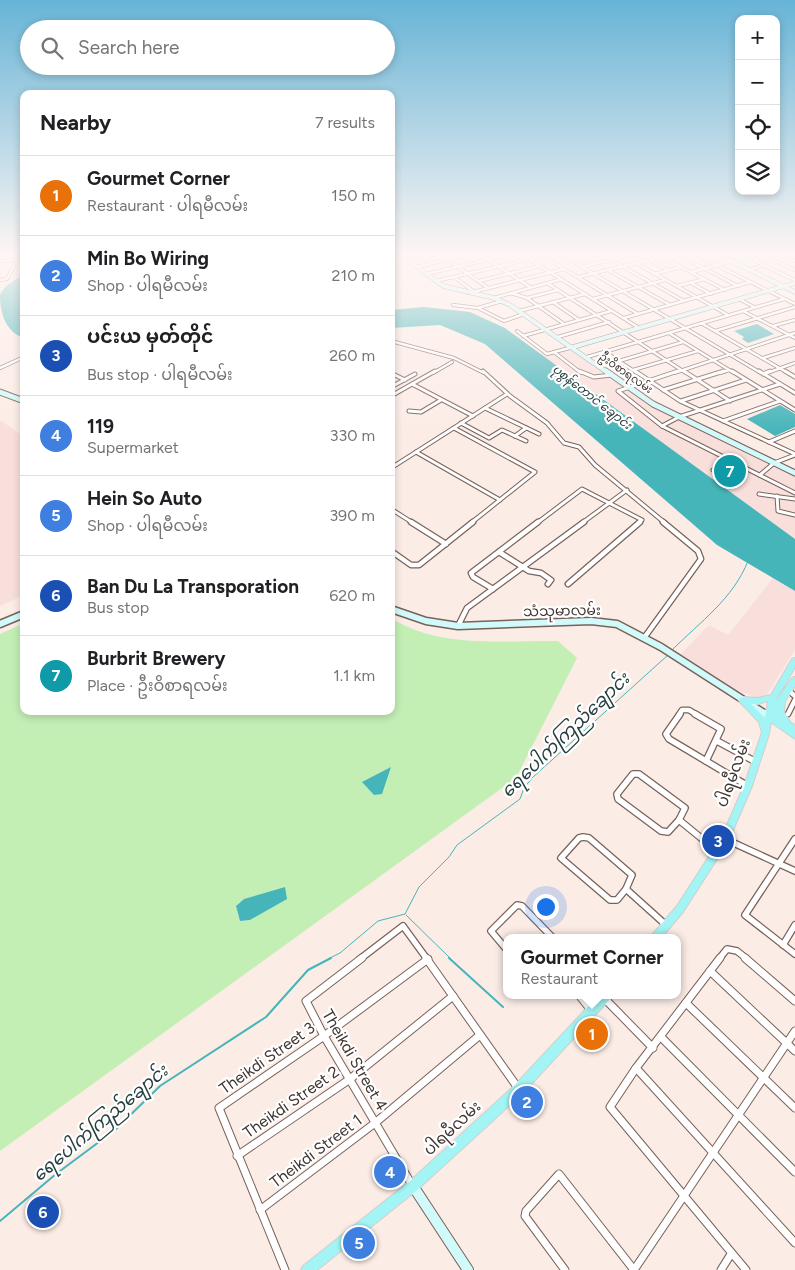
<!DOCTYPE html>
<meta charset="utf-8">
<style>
:root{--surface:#fff;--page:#f6f6f6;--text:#202124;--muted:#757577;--line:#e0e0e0;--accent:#7c3aed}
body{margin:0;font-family:Figtree,"Noto Sans Myanmar",sans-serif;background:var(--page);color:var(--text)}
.controls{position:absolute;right:15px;top:15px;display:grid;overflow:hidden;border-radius:10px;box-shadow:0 2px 8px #0003}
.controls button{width:45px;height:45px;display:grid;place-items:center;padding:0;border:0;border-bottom:1px solid var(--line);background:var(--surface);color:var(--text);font:25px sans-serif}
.you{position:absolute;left:545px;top:906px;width:18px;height:18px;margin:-12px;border:4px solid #fff;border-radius:50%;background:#1a73e8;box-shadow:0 0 0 8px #1a73e833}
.badge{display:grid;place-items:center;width:32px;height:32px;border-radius:50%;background:var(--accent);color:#fff;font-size:16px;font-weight:700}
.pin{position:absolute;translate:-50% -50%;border:2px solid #fff;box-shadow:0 1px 5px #0006}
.popup{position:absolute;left:503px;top:934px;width:178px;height:65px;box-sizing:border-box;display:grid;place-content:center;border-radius:10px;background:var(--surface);filter:drop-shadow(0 1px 4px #0005);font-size:16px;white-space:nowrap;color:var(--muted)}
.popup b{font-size:19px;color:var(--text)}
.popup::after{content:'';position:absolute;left:50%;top:100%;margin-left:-10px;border:10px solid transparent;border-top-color:var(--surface)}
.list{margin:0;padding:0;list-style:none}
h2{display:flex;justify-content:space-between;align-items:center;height:65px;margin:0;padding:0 20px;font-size:21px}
h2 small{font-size:16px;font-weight:400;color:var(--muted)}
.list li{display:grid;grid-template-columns:32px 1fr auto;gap:15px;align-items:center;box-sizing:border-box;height:80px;padding:0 20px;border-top:1px solid var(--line)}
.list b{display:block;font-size:19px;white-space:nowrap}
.list p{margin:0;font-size:16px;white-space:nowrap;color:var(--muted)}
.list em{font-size:16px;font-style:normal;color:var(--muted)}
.icon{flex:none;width:28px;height:28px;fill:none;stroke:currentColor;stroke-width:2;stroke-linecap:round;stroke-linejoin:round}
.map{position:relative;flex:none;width:795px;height:1270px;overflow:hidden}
.search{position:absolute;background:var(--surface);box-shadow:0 2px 8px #0003;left:20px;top:20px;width:375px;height:55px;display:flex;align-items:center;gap:12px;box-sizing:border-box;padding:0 18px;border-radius:28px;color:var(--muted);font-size:19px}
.panel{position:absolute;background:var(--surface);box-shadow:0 2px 8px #0003;left:20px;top:90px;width:375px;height:625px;border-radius:10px}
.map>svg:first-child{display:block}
.industrial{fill:#f9dfdb}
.education{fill:#f9dee0}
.green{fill:#c3efb5;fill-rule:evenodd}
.water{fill:#46b5ba}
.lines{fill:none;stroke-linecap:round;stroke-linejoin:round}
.stream-far1{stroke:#46b5ba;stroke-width:1}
.stream{stroke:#46b5ba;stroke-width:2}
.street-far4-casing{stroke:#78625a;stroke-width:4}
.street-far3-casing{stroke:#78625a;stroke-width:5}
.street-far2-casing{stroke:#78625a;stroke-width:7}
.street-far1-casing{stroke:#78625a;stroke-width:8}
.street-casing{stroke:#78625a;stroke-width:9}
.secondary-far4-casing{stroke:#78625a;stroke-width:5}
.secondary-far3-casing{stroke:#78625a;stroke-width:7}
.secondary-far2-casing{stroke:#78625a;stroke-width:9}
.secondary-far1-casing{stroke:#78625a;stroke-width:10}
.secondary-casing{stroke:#78625a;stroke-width:12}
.primary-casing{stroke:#d1cfce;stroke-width:2}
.street-far4{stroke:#fff;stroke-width:2.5}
.street-far3{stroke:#fff;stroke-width:3}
.street-far2{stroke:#fff;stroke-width:4.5}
.street-far1{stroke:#fff;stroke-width:5.5}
.street{stroke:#fff;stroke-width:7}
.secondary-far4{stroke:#d1fafa;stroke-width:4}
.secondary-far3{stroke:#d1fafa;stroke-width:5}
.secondary-far2{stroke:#d1fafa;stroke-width:6}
.secondary-far1{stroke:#d1fafa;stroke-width:8}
.secondary{stroke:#d1fafa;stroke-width:10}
.primary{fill:#a3f5f5;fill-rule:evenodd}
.labels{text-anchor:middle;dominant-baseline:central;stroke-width:4.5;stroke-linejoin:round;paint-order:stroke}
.far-street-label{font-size:11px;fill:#403532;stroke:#fff}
.far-water-label{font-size:12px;font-style:italic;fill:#253e3f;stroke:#fff}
.street-label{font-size:14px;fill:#403532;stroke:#fff}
.near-street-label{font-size:16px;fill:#403532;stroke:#fff}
.near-water-label{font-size:18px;font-style:italic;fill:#253e3f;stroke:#fff}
</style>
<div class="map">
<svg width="795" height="1270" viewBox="0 0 795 1270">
<rect width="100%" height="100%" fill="#fcece6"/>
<g class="industrial">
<path d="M567 347 661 412 795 476V539L540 355Z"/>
<path d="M0 420 24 437V595L0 606Z"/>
<path d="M773 578 795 591V650L765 697 759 699 737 690 681 654 709 625 728 635Z"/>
</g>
<path class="education" d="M565 254H614L618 256 583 264Z"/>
<path class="green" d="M391 618C439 649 504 640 558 641L577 658 516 778 0 1151V634L24 623V711H391ZM285 887 250 920 240 921 236 906 244 899Z"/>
<g class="water">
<path d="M24 275V338C6 332 0 314 0 295 3 286 16 279 24 275Z"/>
<path d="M424 307 470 312 505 328 795 539V591L717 545 485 344 440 325 391 328V310Z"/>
<path d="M757 324 774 334 748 343 742 339 744 337 734 331Z"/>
<path d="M780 405 795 414V427L775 436 747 419Z"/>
<path d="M391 767 382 794 374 795 362 782Z"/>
<path d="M285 887 287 899 250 920 240 921 236 906 244 899Z"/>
</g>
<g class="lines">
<g class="stream-far1">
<path d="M672 650C700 622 733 599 748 561"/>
<path d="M406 915 451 959"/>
<path d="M328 959 340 953 378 921 405 914 419 887 449 857 457 845 520 799 524 788 532 778 668 655"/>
</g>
<g class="stream">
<path d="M449 958 503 1007"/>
<path d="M0 1221 56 1174 115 1130 160 1086 266 1017 308 970 331 958"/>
</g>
<g class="street-far4-casing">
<g id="street-far4">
<path d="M421 254 433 263"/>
<path d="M440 254 488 288"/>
<path d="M479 254 530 287"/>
<path d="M521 254 639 328"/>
<path d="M560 254 761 373"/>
<path d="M638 254 668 270"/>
<path d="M676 254 738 286"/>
<path d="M694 254 795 304"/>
<path d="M740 254 795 280"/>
<path d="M760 254 795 270"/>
<path d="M779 254 795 261"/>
<path d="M543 256 638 314"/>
<path d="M662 257 725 290"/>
<path d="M611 260 684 301"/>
<path d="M754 260 778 254"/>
<path d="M0 261 24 260"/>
<path d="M636 263 728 315"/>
<path d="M416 267 473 254"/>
<path d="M582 267 635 254"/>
<path d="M608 270 670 305"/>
<path d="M749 270 764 265"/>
<path d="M692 272 732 261"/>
<path d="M426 274 513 254"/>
<path d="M654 274 681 267"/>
<path d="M454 277 473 291"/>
<path d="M578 277 674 254"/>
<path d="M0 280 7 279 17 260"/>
<path d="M436 281 552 254"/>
<path d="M479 281 540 266"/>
<path d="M547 283 686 373"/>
<path d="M691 283 711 294"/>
<path d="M677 286 705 279"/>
<path d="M469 293 564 269"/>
<path d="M511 293 527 298 564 324"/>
<path d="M494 298 562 279"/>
<path d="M527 298 558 290"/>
<path d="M593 299 665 280"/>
<path d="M739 299 754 307"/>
<path d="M502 301 478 308 504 321 524 314"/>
<path d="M553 302 579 320"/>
<path d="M453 305 478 308"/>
<path d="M519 311 585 294"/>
<path d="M743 311 795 338"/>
<path d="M624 318 750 282"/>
<path d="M701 323 788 373"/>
<path d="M773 326 795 320"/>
<path d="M517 331 547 354 573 347"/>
<path d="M715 331 795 307"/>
<path d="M669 333 734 373"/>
<path d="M523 336 611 311"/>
<path d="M558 337 609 322"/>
<path d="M391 341 454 358 484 373"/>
<path d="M554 352 581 373"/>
<path d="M605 352 637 373"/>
<path d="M587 357 784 299"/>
<path d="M763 358 795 348"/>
<path d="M619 361 683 342"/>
<path d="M0 368 24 357"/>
<path d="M633 370 698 351"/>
<path d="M433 373 452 362"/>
<path d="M674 373 795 333"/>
<path d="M720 373 729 370"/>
<path d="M767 373 795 363"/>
</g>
</g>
<g class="street-far3-casing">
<g id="street-far3">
<path d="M483 371 510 396 547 423 564 443 579 447 595 465 665 523"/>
<path d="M579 371 594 377 612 375"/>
<path d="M635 371 680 401 795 454"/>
<path d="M678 371 618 391 662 426 795 493"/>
<path d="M684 371 730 401"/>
<path d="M732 371 795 410"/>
<path d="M759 371 795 393"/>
<path d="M785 371 795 377"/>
<path d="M391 373 405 380"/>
<path d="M763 374 770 371"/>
<path d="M412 384 473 416"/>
<path d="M391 387 415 374"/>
<path d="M663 390 724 371"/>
<path d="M391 396 435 371"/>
<path d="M681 401 746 380"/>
<path d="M485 408 539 434"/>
<path d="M409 411 421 412 441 400"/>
<path d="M723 421 780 401"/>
<path d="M461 423 489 438 502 430 526 441"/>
<path d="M662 426 679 417 780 384"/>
<path d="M454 428 535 472 471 523"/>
<path d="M515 436 526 428"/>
<path d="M769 442 795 431"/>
<path d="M416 452 500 500"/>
<path d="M391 468 507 394"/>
<path d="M713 470 728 459"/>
<path d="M760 475 774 463 795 455"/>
<path d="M759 494 795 499"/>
<path d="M777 496 778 511 795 515"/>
<path d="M391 509 413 523"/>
<path d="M537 523 582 489 642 520 638 523"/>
<path d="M582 523 627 490"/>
</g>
</g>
<g class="street-far2-casing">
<g id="street-far2">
<path d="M411 522 446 544"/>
<path d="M391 551 411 565H419L473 522"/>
<path d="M499 552 529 571 541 573 551 580 548 584"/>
<path d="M568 584 640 522"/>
<path d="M493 589 473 577 471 573 538 522"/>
<path d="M458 626 467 608 584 522"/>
<path d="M644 638 701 559 698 551 663 522"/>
<path d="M788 690 795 696"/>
<path d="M788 714 795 700"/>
<path d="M679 715 682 710H689L697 715"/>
</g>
</g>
<g class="street-far1-casing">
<g id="street-far1">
<path d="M680 714 666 734 669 739 748 786"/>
<path d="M695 714 721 729 706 761"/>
<path d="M717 741 756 762"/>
<path d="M633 774H639L685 808 679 820 668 832 661 831 618 799 617 794Z"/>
<path d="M679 820 717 851"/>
<path d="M583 837 589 838 632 875 626 889 617 900H610L561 858 579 838Z"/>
<path d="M725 839 795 871"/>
<path d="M795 839 745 915 795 954"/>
<path d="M626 889 666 925"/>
<path d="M783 945 795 925"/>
<path d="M507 950 491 931 517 905 522 906 553 938"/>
<path d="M360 959 403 926 427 959"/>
<path d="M719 959 727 949 737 951 747 959"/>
</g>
</g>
<g class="street-casing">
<g id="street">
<path d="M362 958 306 1001 324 1036 412 1185"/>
<path d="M426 958 518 1088"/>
<path d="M720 958 636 1068 610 1107 746 1270"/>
<path d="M745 958 795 1001"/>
<path d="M710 971 795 1051"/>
<path d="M579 995 591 1010"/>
<path d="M605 999 653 1048"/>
<path d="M686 1003 795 1108"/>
<path d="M661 1037 795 1172"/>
<path d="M636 1068 795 1243"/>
<path d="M237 1156 350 1079 453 996"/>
<path d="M260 1210 375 1123 480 1035"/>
<path d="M285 1270 219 1108 324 1036 428 959"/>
<path d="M565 1270 525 1216 526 1211 559 1174 634 1270"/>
<path d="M634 1270 795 1031"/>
<path d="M721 1270 731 1254"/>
</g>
</g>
<g class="secondary-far4-casing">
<g id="secondary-far4">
<path d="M399 254 443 286 494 298 510 305 608 373"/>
<path d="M717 254 795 292"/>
<path d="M573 347 795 283"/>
</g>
</g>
<g class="secondary-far3-casing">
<g id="secondary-far3">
<path d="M606 371 653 404 795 473"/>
<path d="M0 392 24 401"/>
</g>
</g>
<g class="secondary-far2-casing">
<g id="secondary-far2">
<path d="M391 609 426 621 458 626 591 621 617 624 661 647 767 715"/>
<path d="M0 624 24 614"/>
</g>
</g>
<g class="secondary-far1-casing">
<path id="secondary-far1" d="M765 714 769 716"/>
</g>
<g class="secondary-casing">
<path id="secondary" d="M413 1186 468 1270"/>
</g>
<g class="primary-casing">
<g id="primary">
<path d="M795 658V667L777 698 776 701 792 678 795 677V686L785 701 784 712 791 723 795 725V739L771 722 769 734 752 786 728 842 683 912 661 938H650L652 935 677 906 722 836 744 786 762 732 759 722 740 702 739 700 740 698 745 697 758 698 771 695 792 659ZM768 701 765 718 751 704H758Z"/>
<path d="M599 995H611L610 999 523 1093 417 1190 317 1270H301L303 1266 409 1182 515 1085Z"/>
</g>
</g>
<use href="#street-far4" class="street-far4"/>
<use href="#street-far3" class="street-far3"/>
<use href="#street-far2" class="street-far2"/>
<use href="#street-far1" class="street-far1"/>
<use href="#street" class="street"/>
<use href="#secondary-far4" class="secondary-far4"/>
<use href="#secondary-far3" class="secondary-far3"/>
<use href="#secondary-far2" class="secondary-far2"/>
<use href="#secondary-far1" class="secondary-far1"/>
<use href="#secondary" class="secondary"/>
<use href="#primary" class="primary"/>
</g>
<linearGradient id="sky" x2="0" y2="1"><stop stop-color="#67b4d6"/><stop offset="0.59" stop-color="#fef6f4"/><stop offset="1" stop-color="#fef6f4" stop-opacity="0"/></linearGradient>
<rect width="795" height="432" fill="url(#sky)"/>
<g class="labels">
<g class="far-street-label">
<text transform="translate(626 373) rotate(35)">ဦးဝိစာရလမ်း</text>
</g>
<g class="far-water-label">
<text transform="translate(592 397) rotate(38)">ပုစွန်တောင် ချောင်း</text>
</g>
<g class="street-label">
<text transform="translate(562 611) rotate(-1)">သံသုမာလမ်း</text>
</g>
<g class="near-street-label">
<text transform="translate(733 773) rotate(-70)">ပါရမီလမ်း</text>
<text transform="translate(267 1058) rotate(-35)">Theikdi Street 3</text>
<text transform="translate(355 1060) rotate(60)">Theikdi Street 4</text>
<text transform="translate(291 1102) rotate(-35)">Theikdi Street 2</text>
<text transform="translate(452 1128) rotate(-43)">ပါရမီလမ်း</text>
<text transform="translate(316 1151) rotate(-37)">Theikdi Street 1</text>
</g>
<g class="near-water-label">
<text transform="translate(565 735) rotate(-44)">ရေပေါက်ကြည်ချောင်း</text>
<text transform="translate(100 1123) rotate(-40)">ရေပေါက်ကြည်ချောင်း</text>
</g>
</g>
</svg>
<div class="controls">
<button>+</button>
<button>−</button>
<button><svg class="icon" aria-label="locate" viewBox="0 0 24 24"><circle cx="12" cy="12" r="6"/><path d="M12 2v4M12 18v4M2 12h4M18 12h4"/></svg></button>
<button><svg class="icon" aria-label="layers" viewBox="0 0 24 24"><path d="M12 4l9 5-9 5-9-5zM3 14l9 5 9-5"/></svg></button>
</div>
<div class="you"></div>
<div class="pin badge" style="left:592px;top:1034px;background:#e8710a">1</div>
<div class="popup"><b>Gourmet Corner</b>Restaurant</div>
<div class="pin badge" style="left:527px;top:1102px;background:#3f7fe0">2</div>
<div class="pin badge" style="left:718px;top:841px;background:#1a4fb4">3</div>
<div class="pin badge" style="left:390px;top:1172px;background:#3f7fe0">4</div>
<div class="pin badge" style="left:359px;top:1243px;background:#3f7fe0">5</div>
<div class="pin badge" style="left:43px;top:1212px;background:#1a4fb4">6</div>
<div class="pin badge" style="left:730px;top:471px;background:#0f9aa8">7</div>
<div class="search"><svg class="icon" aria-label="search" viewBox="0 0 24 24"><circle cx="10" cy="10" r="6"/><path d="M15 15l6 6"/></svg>Search here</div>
<section class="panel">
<h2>Nearby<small>7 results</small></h2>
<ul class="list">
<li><span class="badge" style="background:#e8710a">1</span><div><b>Gourmet Corner</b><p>Restaurant · ပါရမီလမ်း</p></div><em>150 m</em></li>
<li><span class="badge" style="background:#3f7fe0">2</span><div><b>Min Bo Wiring</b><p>Shop · ပါရမီလမ်း</p></div><em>210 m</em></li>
<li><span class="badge" style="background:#1a4fb4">3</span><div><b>ပင်းယ မှတ်တိုင်</b><p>Bus stop · ပါရမီလမ်း</p></div><em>260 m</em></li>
<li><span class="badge" style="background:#3f7fe0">4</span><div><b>119</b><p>Supermarket</p></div><em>330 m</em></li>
<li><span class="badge" style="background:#3f7fe0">5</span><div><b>Hein So Auto</b><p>Shop · ပါရမီလမ်း</p></div><em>390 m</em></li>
<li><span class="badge" style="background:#1a4fb4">6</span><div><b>Ban Du La Transporation</b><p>Bus stop</p></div><em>620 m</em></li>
<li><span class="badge" style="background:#0f9aa8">7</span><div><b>Burbrit Brewery</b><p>Place · ဦးဝိစာရလမ်း</p></div><em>1.1 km</em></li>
</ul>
</section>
</div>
